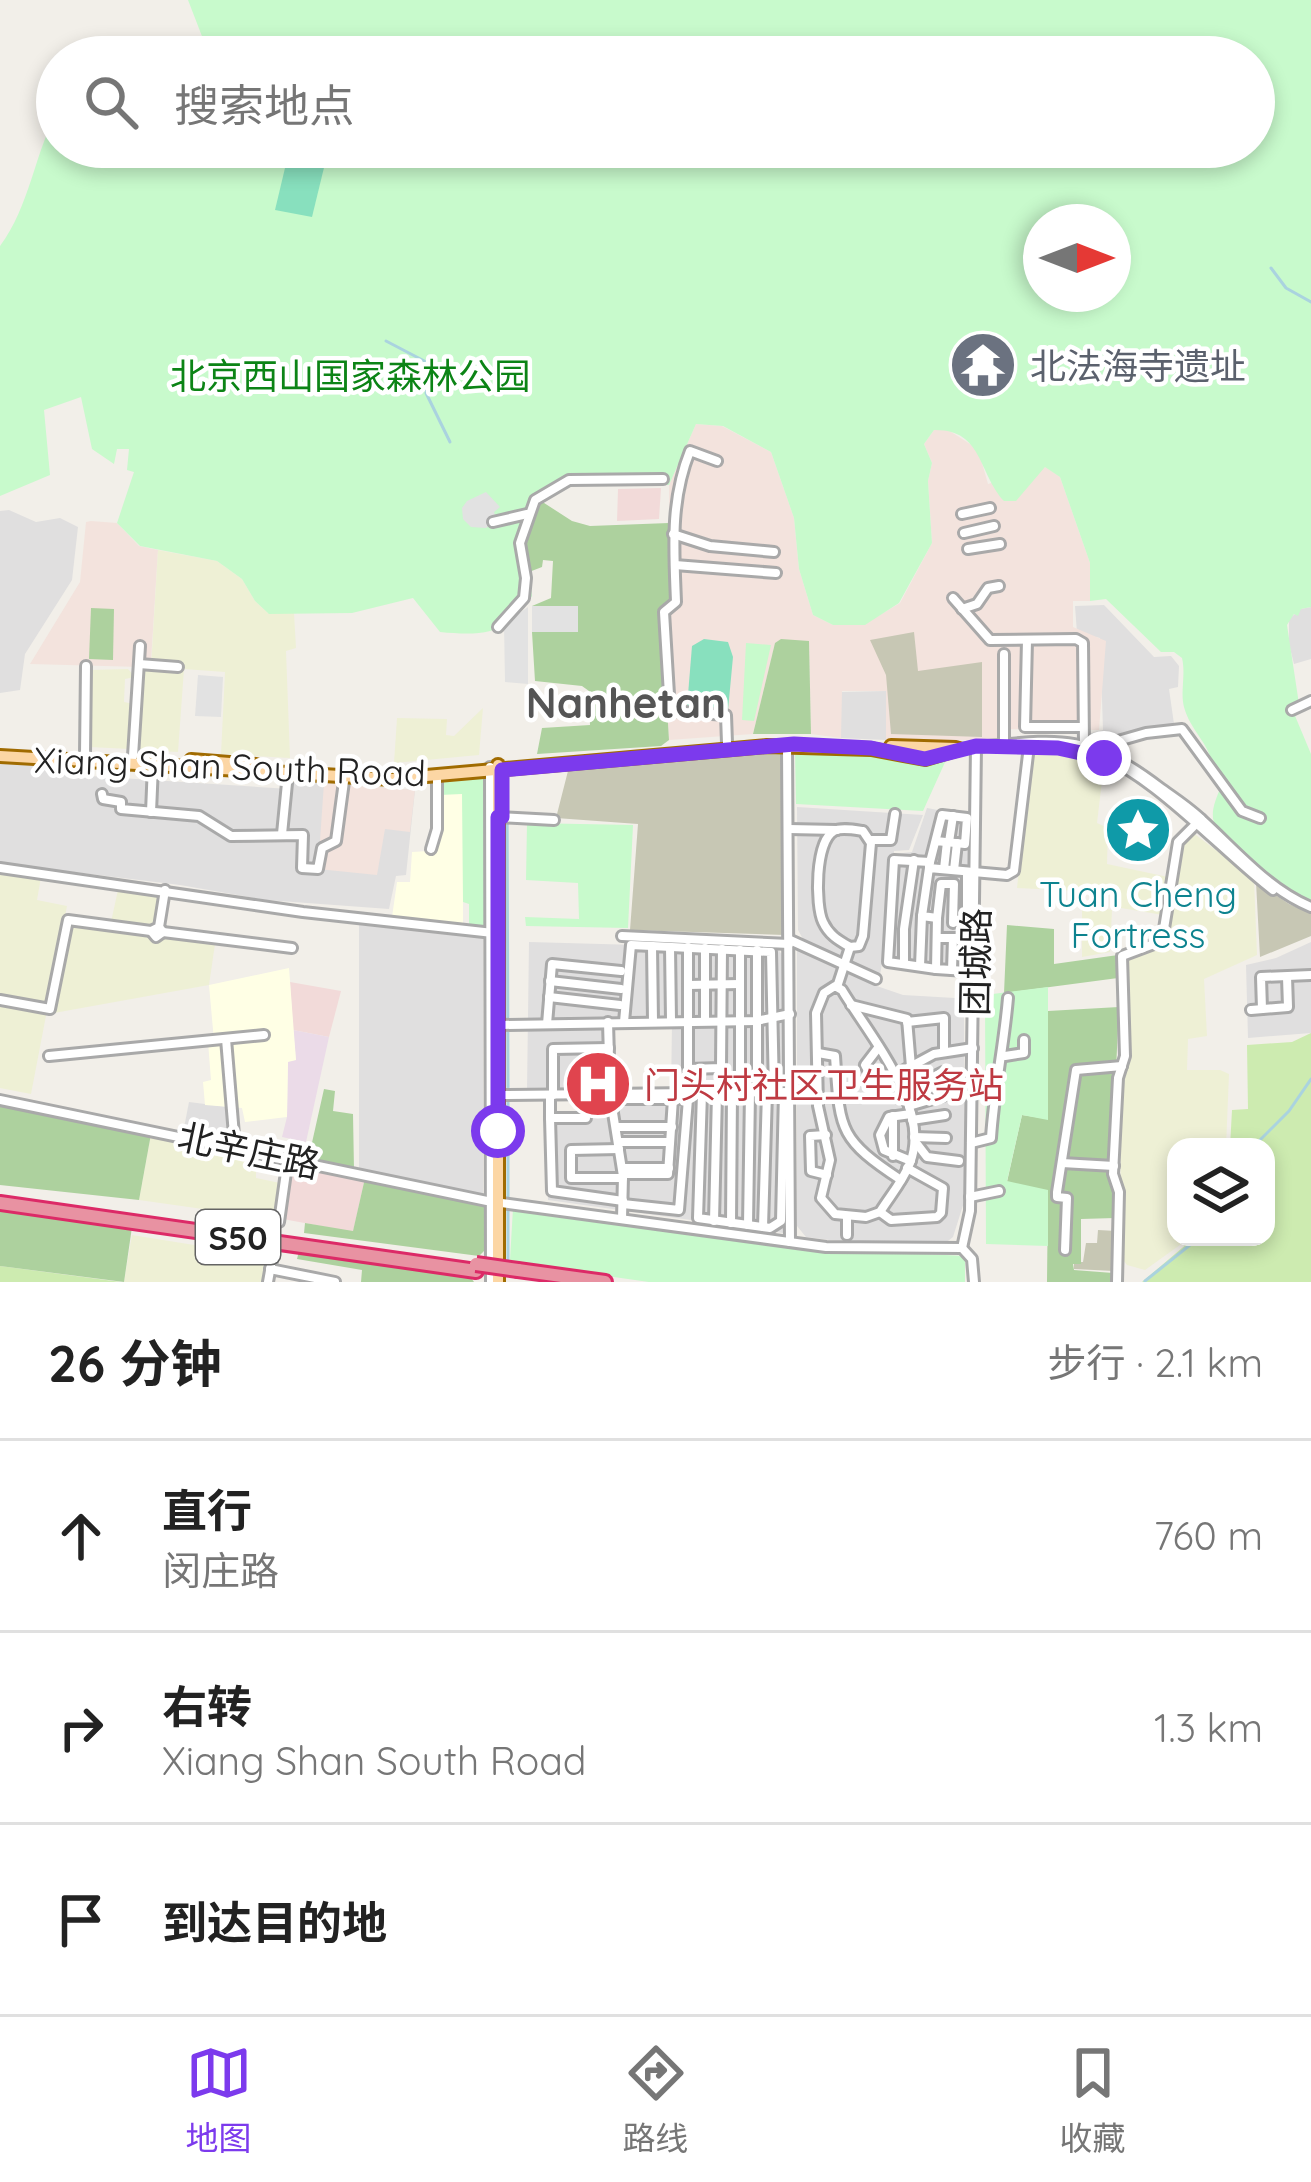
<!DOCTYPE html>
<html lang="zh">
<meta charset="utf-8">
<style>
:root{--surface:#fff;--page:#f6f6f6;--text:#222;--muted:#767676;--line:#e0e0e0;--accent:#7c3aed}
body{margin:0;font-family:Quicksand,"Noto Sans SC",sans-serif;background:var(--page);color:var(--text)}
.controls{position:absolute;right:36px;bottom:36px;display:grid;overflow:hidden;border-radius:24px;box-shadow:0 6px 18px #0003}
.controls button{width:108px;height:108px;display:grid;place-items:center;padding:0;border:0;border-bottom:3px solid var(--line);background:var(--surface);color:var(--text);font:60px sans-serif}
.compass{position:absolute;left:1023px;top:204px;width:108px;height:108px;border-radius:50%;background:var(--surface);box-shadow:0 6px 18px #0003;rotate:90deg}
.stop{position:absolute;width:36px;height:36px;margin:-27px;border:9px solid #7c3aed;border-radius:50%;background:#fff}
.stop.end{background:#7c3aed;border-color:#fff;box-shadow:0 3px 12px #0008}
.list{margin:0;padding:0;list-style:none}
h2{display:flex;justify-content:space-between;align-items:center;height:156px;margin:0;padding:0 48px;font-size:51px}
h2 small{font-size:39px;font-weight:400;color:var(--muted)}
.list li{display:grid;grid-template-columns:78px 1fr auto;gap:36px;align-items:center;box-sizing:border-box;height:192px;padding:0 48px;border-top:3px solid var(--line)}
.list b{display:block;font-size:45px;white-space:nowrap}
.list p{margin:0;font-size:39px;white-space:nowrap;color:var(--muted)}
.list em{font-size:39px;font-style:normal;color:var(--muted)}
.icon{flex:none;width:66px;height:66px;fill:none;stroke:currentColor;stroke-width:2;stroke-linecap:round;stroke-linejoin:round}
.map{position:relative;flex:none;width:1311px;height:1282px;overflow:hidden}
.search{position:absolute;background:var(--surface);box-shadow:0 6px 18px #0003;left:36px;right:36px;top:36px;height:132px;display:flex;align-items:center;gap:30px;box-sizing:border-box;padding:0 42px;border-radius:66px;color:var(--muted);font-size:45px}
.sheet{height:732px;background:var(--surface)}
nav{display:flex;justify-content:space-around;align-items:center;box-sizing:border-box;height:168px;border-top:3px solid var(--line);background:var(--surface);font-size:33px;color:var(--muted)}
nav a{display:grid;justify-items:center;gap:6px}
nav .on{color:var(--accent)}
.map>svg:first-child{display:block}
.residential{fill:#e0dfdf}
.commercial{fill:#f2dad9}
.industrial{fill:#ebdbe8}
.education{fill:#ffffe5}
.military{fill:#f3e3dd}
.construction{fill:#c7c7b4}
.farmland{fill:#eef0d5}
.grass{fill:#cdebb0}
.forest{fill:#add19e}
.park{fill:#c8facc;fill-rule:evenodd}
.pitch{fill:#88e0be}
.parking{fill:#e2e2e2}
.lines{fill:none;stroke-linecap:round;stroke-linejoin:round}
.stream{stroke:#aad3df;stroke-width:3}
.minor-casing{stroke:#a9a9a9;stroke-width:14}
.major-casing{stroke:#a06b00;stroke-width:16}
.highway-casing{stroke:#dc2a67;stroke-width:18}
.minor{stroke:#fff;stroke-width:8}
.major{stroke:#fcd6a4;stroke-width:10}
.highway{stroke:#e892a2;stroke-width:12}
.highway-bridge-casing{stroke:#dc2a67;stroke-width:18;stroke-linecap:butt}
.highway-bridge{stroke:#e892a2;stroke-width:12}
.route{stroke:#7c3aed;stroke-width:15}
.labels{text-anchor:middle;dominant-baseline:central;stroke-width:9;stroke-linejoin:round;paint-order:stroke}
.shield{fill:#fff;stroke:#646464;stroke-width:3}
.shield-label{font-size:33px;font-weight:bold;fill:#222}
.worship-label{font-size:36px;fill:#5b616d;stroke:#fff;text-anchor:start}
.park-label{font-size:36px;fill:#0c8416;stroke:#fff}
.street-label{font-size:36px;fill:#222;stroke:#fff}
.culture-label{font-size:36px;fill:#0d838f;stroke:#fff}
.health-label{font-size:36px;fill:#be3a42;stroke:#fff;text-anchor:start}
.quarter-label{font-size:42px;font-weight:bold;fill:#555;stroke:#fff}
</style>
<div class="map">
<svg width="1311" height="1282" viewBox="0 0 1311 1282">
<rect width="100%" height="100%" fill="#f2efe9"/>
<g class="residential">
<path d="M9 510 36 522 60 518 78 527 72 580 25 654 20 690 0 693V511Z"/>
<path d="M1104 605 1154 657 1171 656 1179 666 1178 687 1169 689 1174 724 1091 745 1088 734 1103 730 1100 638 1077 633 1075 606Z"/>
<path d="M1311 607V659L1294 664 1289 644V619L1301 609Z"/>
<path d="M886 691V740L841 738V692Z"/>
<path d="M0 761 88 767 90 776 290 789 291 780 415 790 406 875 396 876 389 909 266 900 180 885 0 863Z"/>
<path d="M797 807 923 815 909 850 894 851V854L912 852 927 808 970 816 969 976 888 967 884 952 880 975 803 939 798 930Z"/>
<path d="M359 925 483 937V1194L359 1168Z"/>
<path d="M529 942 778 949 784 958 783 1233 548 1200 545 1115 609 1116V1097L671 1094 672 1022 606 1019 607 1091H527Z"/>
<path d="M1311 942V1033L1248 1038 1246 965 1276 958Z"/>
<path d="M797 947 871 984 903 995 955 998 964 1008 965 1199 953 1237 944 1244 829 1240 806 1237 797 1226Z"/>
<path d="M189 1102 228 1107 231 1143 183 1133Z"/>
</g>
<g class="commercial">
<path d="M661 488 659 519 617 521 618 489Z"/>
<path d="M290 982 341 991 329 1037 293 1030Z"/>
<path d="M291 1163 365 1178 353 1232 283 1219Z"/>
</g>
<path class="industrial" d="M293 1030 329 1037 306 1142 282 1137 287 1117 288 1061 296 1060Z"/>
<g class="education">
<path d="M449 793 463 794V923L392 917 397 882H410L412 852 428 851 433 825 438 826 439 795Z"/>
<path d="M289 968 296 1060 288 1062 287 1117 245 1122 242 1108 205 1105 203 1082 211 1080 208 1042 214 1041 209 985Z"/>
</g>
<g class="military">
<path d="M696 424 722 426 771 452 794 518 799 569 813 615 833 625 865 624 900 603 932 543 928 481 932 463 924 444 934 430H948L978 449 988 484 1046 467 1060 477 1090 563V601H1073V627L1106 641 1099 730 1005 729 1004 738 928 742 886 740V691H842L841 738 811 734 809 642 775 643 753 734 669 740 661 609 670 603 669 485Z"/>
<path d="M91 521 117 523 139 546 158 550 151 661 141 667 30 664 80 582 86 522Z"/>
<path d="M324 783 415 790 410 832 385 829 377 875 318 869Z"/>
</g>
<g class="construction">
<path d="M914 632 918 671 982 662V737L891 734 886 675 870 640Z"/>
<path d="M738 750 739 755 781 753 784 935 630 930 638 824 556 818 569 767Z"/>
<path d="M1256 882 1289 904 1311 913V936L1260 957Z"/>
<path d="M1098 1230 1116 1231 1114 1271 1074 1269V1262H1083L1086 1243H1097Z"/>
</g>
<g class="farmland">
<path d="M158 550 217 561 242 579 255 601 268 613H294L296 648 286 651 290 758 221 754 225 672 184 669 178 752 137 750 142 669 151 667Z"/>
<path d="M128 669 135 677 125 679 124 702 134 704 130 749 89 747 91 670Z"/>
<path d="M483 708 479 755 394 763 397 718 447 719 446 735 454 736Z"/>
<path d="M1032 749 1093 758 1092 779 1102 781 1097 823 1108 828 1107 864 1168 877 1163 915 1121 908V893L1017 888Z"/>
<path d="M1192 832 1254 879 1257 955 1204 979 1207 1036 1188 1039 1187 1070H1220L1229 1074 1226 1147H1176V1237H1191L1145 1270 1127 1265 1121 1257 1120 1082 1126 1073 1124 956 1163 942 1178 847Z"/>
<path d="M0 870 41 877 37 900 67 906 31 1094 0 1088Z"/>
<path d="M118 890 161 895 156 922 148 928 111 922Z"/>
<path d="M1082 905 1112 910 1110 952 1082 957Z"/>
<path d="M69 921 216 937 209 985 54 1013Z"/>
<path d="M151 1134 256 1155V1178L280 1183 274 1219 139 1200Z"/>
<path d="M132 1235 268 1257 263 1282H124Z"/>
</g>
<g class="grass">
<path d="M1311 1033V1282H1142L1195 1237H1266V1147H1230L1232 1110 1248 1109 1247 1045 1292 1042Z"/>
<path d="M0 1266 121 1282H0Z"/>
</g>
<g class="forest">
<path d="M541 501 572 521 590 526 669 523 674 596 661 610 669 740 661 746 537 754 542 728 590 725 589 691 582 686 535 681 532 632H578L577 606H532L551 598 553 561 543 560 542 567 529 572 525 548Z"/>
<path d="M91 608 114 609 113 660 89 659Z"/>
<path d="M781 639 809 641 811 734H753L775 643Z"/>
<path d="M1007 925 1054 929V964L1118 955V978L1004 993Z"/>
<path d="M1119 1007 1111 1173 1115 1218 1081 1219V1264H1073L1074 1270 1113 1273V1282H1047L1048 1191 1007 1182 1022 1115 1048 1119V1011Z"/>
<path d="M324 1089 335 1091 333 1111 353 1114 354 1170 311 1160 309 1156Z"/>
<path d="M0 1102 151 1134 139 1200 0 1185Z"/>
<path d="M365 1178 484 1203V1251L479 1256 304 1233 305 1223 353 1231Z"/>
<path d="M0 1208 132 1227 124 1282 0 1266Z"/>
<path d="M299 1251 469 1275 474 1282H361L362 1270 297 1259Z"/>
</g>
<g class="park">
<path d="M188 0H1311V607L1301 609 1298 616 1294 614 1287 625 1299 704 1293 711 1311 754V902C1291 891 1227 846 1216 827 1209 815 1215 801 1220 789L1212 778C1216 746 1192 736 1184 707 1180 691 1186 675 1182 658L1174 652H1161L1106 599 1090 601V563L1060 477 1045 467 1016 501H1004C978 473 983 429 934 430L924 444 932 463 928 481 932 543 899 603 865 625H833L813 615 799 569 794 518 771 452 723 426 696 424 669 485H574L541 501 525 548 532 596C507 635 483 636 440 632L413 598 352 613 269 614 255 601 242 579 217 561 140 546 117 523 134 472 127 470 129 449H117L114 464 92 449 81 397 44 410 50 475 0 496V246C30 206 34 155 57 112V147H1254V57H210ZM1041 222H1113V294H1041Z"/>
<path d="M746 643 771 645 754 721 742 720Z"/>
<path d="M795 750 884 755 925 766 946 760 923 811 796 804Z"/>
<path d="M485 775 487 930 469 927V904L463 902 462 794 439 795 440 779Z"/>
<path d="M527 823 633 825 628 928 526 926 525 917 579 919 578 883 526 880Z"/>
<path d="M1048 987V1120L1022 1115 1007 1181 1048 1190V1246L986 1244 985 995Z"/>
<path d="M513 1208 825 1249 965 1256V1282H649L523 1264 510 1260Z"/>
</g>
<g class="pitch">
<path d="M290 147H329L312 217 275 210Z"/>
<path d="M704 639 728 642 733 657 728 710 687 707 692 646Z"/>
</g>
<g class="parking">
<path d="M486 492 500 507 494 512 497 521 486 528 471 527 463 519 462 508 467 501Z"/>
<rect x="532" y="606" width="46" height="26"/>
<path d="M528 607V684L505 682 504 624Z"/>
<path d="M198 675 223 677 221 717 195 716Z"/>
</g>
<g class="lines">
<g class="stream">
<path d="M1271 268 1286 288 1311 302"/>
<path d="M386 341 432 365 426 393 450 442"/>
<path d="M507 780 508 1090"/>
<path d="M508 1100V1264"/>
<path d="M1253 1147 1289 1111 1311 1079"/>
<path d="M1145 1281 1200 1237"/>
</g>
<g class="minor-casing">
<g id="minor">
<path d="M717 461 690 451C670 501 674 549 676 602L664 612 670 711 726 715 727 743"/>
<path d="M962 514 990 508"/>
<path d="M493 522 527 514"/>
<path d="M964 533 994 526"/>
<path d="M673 534 710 546 774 552"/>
<path d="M968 549 1000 544"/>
<path d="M675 565 776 573"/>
<path d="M953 598 990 640 1076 639 1083 643 1084 744"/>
<path d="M962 609 977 604 988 588 999 586"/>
<path d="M498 627 524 598 526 578 520 543 535 500 569 480 663 479"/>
<path d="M1027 640 1025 727H1082"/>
<path d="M1004 654V743"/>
<path d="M139 664 178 667"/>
<path d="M1292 710 1311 701"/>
<path d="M787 746 790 1242"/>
<path d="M1036 746C1055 747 1074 748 1092 753 1148 768 1224 853 1273 890"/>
<path d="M1097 747 1146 733 1182 729 1242 811 1260 818"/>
<path d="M959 749C1051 741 1080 727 1159 787 1174 798 1190 808 1203 821 1236 851 1269 890 1311 907"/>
<path d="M85 754 86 666"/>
<path d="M133 756 140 646"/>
<path d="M490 767 491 1282"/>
<path d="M102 794 103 799 121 802V809L199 816 231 836 303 835 302 868 318 869 322 848 336 841 345 774"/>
<path d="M151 812 153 765"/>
<path d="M498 817 554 820"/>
<path d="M789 829 837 830"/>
<path d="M282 834 288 773"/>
<path d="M870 840H891L895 814"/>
<path d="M949 842 953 816"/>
<path d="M431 849 437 829V775"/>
<path d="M930 862 894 860 888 962 936 969"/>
<path d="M929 866 942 815 967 818 965 844 936 841"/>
<path d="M0 868 303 912 493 933"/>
<path d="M944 869 947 842"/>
<path d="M954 870 957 843"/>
<path d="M953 923 954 884H941L937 918 922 916 929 868 1007 875 1014 871 1029 746"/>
<path d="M159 927 151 931 156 937 163 932 159 927 165 890"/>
<path d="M163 932 292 948"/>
<path d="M622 936 789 944"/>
<path d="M937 938H967L966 971 936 969 937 918"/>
<path d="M967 938V872"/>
<path d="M790 940 876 979"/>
<path d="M670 947 671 1020"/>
<path d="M688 947V1069L721 1068 722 949"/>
<path d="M705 948V1020"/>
<path d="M904 964V929L914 860"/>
<path d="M920 966 922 916"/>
<path d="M952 970 953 938"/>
<path d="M550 981 621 989"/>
<path d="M688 985 740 984"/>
<path d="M835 986 842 990C869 1035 932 1108 910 1163 903 1181 890 1196 880 1212L866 1217 835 1214 821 1198 830 1160 818 1106 816 1013 824 993Z"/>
<path d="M837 987 850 947 859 946 863 936 871 843 863 831C856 830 841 827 834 831 815 841 815 905 823 922 829 935 838 940 850 947"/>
<path d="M549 997 620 1005"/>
<path d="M0 1000 50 1009 68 920 151 931"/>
<path d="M851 1005 907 1019 911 1067"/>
<path d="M1262 1009 1261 977 1311 975"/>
<path d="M1251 1010 1288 1007 1287 977"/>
<path d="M653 1021 652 946 771 952 774 1092"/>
<path d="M608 1022 610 1094 623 1176 622 1219"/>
<path d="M624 1022 631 945 652 946"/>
<path d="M907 1022 944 1018V1052"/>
<path d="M547 1024 552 964 621 971"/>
<path d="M502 1025 756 1021 790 1014"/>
<path d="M226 1039 235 1147"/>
<path d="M878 1048 865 1065 874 1081 882 1082 934 1054 973 1048"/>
<path d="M818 1053 835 1056C840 1129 837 1138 901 1180"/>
<path d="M49 1056 264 1035"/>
<path d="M1005 1056 1024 1053V1040"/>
<path d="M740 1092V950"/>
<path d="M757 1092V950"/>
<path d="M702 1093 698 1218 770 1228 781 1221 784 1092"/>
<path d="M502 1095 776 1092"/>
<path d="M550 1095V1118"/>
<path d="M553 1095V1049L609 1048"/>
<path d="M612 1099H688L679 1210 623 1204"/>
<path d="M0 1100 487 1201 826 1247 962 1248"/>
<path d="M909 1106 943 1096V1072L910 1088 909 1096"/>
<path d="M911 1114 889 1117 880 1135 884 1150 911 1161"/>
<path d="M586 1118H550L552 1191 623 1201"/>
<path d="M912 1120 945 1115"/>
<path d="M616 1127H672"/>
<path d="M826 1135 810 1136 811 1171 827 1175"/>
<path d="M914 1137 946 1138"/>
<path d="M618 1142H670"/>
<path d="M971 1143 991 1138C994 1090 1004 1046 1008 998"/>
<path d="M917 1144 927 1157 959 1161"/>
<path d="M619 1149 571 1150V1178H623"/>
<path d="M893 1156V1116"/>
<path d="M1062 1163 1114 1166"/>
<path d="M622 1168H669"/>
<path d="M623 1174H668L673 1099"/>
<path d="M970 1197 999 1191"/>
<path d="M880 1212 891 1220 937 1217 941 1213 943 1188 907 1168"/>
<path d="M714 1221 717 1093"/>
<path d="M279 1222 288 1158"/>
<path d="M731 1223 732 1092"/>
<path d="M748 1225 750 1092"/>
<path d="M763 1227 767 1092"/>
<path d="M847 1235V1217"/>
<path d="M962 1248 970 1211 976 746"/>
<path d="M962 1248 972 1259 974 1282"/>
<path d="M1065 1250 1067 1198 1057 1197V1192L1076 1070 1122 1066"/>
<path d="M270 1269 335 1282"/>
<path d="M268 1282 273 1254"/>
<path d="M1117 1282 1119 1192 1113 1174 1118 1078 1125 1056 1122 956 1162 941 1178 842 1201 819"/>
</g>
</g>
<g class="major-casing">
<g id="major">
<path d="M891 746 956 748"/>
<path d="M0 756 392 779 767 746 871 749 925 759 959 749"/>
<path d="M191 760 256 765"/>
<path d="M498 765V1282"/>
</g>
</g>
<g class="highway-casing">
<g id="highway">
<path d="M0 1203 476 1271"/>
<path d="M518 1270 605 1282"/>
</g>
</g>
<use href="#minor" class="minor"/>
<use href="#major" class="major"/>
<use href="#highway" class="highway"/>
<g class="highway-bridge-casing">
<path id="highway-bridge" d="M476 1264 518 1270"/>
</g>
<use href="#highway-bridge" class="highway-bridge"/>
</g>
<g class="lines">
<path class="route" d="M498 1131V817H502V770L794 744 871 748 925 759 976 746 1058 748 1104 758"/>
</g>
<defs>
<g id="temple-disc" transform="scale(3.45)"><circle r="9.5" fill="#6b7280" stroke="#fff"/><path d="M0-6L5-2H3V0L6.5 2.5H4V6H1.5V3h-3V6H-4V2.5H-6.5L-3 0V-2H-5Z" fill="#fff"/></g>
<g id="sight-disc" transform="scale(3.45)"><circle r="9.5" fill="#0f9aa8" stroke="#fff"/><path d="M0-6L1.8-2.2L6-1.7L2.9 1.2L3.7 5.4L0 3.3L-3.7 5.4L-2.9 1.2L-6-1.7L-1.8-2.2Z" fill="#fff"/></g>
<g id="hospital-disc" transform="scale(3.45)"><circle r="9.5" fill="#e0444e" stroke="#fff"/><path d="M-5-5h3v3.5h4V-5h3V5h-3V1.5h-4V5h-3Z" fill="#fff"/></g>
</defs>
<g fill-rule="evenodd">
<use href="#temple-disc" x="983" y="365"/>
<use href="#sight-disc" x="1138" y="830"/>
<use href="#hospital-disc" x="598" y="1084"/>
</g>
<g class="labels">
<rect class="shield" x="196" y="1210" width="84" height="54" rx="9"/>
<g class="shield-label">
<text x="238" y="1237">S50</text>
</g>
<g class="worship-label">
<text x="1030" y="365">北法海寺遗址</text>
</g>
<g class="park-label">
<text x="350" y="375">北京西山国家森林公园</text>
</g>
<g class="street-label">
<text transform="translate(230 766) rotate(2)">Xiang Shan South Road</text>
<text transform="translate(975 962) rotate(-89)">团城路</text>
<text transform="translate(249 1150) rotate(12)">北辛庄路</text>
</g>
<g class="culture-label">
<text x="1138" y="893">Tuan Cheng<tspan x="1138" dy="41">Fortress</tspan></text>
</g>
<g class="health-label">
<text x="644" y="1084">门头村社区卫生服务站</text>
</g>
<g class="quarter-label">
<text x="626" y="702">Nanhetan</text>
</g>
</g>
</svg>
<div class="controls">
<button><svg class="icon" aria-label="layers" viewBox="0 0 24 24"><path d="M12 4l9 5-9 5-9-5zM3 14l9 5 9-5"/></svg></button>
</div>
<svg class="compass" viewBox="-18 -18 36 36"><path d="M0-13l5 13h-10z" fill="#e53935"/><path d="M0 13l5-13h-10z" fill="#767676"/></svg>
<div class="stop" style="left:498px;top:1131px"></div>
<div class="stop end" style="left:1104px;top:758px"></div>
<div class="search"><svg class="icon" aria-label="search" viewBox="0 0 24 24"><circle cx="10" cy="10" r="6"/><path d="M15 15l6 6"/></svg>搜索地点</div>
</div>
<section class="sheet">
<h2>26 分钟<small>步行 · 2.1 km</small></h2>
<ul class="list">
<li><svg class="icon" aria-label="ahead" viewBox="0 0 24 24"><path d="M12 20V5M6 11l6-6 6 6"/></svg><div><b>直行</b><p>闵庄路</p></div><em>760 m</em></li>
<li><svg class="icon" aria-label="right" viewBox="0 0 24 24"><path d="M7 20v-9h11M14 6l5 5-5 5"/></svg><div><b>右转</b><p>Xiang Shan South Road</p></div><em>1.3 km</em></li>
<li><svg class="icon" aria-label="arrive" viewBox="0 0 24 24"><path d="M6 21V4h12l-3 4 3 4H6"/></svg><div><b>到达目的地</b></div></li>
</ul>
</section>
<nav>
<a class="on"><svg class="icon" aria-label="map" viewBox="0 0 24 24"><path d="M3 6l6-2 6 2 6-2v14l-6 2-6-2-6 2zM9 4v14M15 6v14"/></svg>地图</a>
<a><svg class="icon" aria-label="directions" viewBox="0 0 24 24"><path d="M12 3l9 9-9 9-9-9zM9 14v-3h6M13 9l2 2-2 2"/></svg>路线</a>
<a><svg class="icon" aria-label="saved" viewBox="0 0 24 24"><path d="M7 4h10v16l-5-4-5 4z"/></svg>收藏</a>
</nav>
